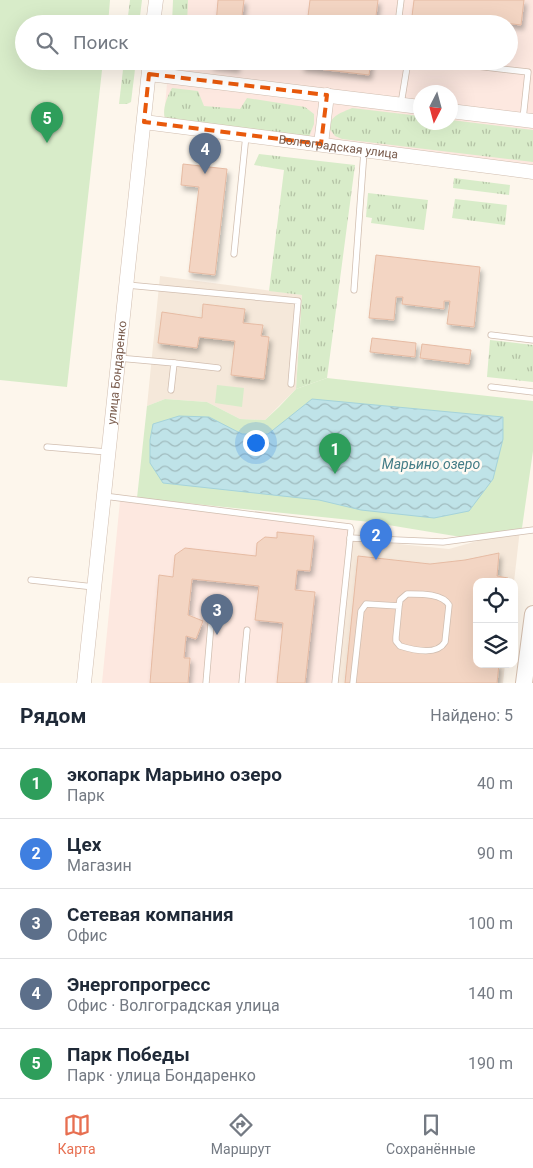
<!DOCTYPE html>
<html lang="ru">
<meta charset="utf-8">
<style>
:root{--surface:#fff;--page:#f6f6f7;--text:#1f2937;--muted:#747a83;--line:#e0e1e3;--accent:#e76f51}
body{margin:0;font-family:Roboto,sans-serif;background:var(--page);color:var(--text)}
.controls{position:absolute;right:15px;bottom:15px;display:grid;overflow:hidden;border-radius:10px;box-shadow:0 5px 20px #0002}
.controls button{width:45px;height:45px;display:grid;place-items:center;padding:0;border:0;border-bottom:1px solid var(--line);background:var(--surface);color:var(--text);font:25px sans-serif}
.compass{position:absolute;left:413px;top:85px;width:45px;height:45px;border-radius:50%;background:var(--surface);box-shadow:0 5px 20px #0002;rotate:186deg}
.you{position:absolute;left:255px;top:442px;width:18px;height:18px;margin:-12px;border:4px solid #fff;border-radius:50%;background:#1a73e8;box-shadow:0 0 0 8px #1a73e833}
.badge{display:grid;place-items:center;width:32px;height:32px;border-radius:50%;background:var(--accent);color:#fff;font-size:16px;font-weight:700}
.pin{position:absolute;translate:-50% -41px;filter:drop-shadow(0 1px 2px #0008)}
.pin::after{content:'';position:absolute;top:26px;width:18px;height:15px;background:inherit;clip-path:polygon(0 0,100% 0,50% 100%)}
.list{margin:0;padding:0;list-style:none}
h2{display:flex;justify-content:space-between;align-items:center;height:65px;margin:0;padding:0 20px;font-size:21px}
h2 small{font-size:16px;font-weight:400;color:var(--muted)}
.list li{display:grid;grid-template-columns:32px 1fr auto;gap:15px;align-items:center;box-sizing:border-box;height:70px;padding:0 20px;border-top:1px solid var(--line)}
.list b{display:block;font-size:19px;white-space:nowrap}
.list p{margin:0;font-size:16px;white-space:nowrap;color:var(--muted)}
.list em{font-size:16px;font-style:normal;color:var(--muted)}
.icon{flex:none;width:28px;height:28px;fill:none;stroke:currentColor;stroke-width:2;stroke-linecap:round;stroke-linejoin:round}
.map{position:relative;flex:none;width:533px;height:683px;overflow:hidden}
.search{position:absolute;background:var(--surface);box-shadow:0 5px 20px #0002;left:15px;right:15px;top:15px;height:55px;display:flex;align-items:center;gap:12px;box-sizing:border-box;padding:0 18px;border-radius:28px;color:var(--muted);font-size:19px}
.sheet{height:415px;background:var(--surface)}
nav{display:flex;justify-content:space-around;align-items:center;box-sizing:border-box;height:70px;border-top:1px solid var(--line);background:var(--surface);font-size:14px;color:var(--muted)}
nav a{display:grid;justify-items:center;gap:2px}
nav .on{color:var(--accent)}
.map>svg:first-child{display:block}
.residential{fill:#f5e8da}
.commercial{fill:#fde8e0;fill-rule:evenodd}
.grass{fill:url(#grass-tufts)}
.park{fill:#d8ecc9}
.water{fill:url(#water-waves);stroke:#a5d3da}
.building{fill:#f3d5c3;stroke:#e6bba3;filter:url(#shadow)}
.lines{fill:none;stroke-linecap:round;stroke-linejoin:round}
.service-casing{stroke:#d1beb0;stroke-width:7}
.tertiary-casing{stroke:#d1beb0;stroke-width:15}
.secondary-casing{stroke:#d6c0b0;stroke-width:18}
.service{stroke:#fff;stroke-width:5.5}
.tertiary{stroke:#fff;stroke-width:14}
.secondary{stroke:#fff;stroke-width:16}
.marked{fill:none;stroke:#e8590c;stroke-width:4;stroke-dasharray:10 6;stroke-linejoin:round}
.labels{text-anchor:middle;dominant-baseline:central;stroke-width:5;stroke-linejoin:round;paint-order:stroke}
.street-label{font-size:12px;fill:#7a5c4d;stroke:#fffaf3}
.water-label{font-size:14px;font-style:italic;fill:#437c86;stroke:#fffaf3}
</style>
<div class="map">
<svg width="533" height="683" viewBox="0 0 533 683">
<defs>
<pattern id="grass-tufts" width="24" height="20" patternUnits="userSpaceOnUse" patternTransform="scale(1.25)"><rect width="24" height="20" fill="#d8ecc9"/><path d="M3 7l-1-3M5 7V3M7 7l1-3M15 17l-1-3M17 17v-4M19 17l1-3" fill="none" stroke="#b4c2a5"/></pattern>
<pattern id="water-waves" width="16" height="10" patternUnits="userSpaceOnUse" patternTransform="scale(1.25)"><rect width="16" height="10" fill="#bfe3e8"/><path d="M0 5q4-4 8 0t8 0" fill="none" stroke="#a0bbbe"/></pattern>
<filter id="shadow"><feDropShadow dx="2.5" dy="4.5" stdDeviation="2.5" flood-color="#0004"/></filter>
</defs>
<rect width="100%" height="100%" fill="#fdf6ec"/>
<g class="residential">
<path d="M160 276 302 295 296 389 265 420 240 419 207 402 165 399 147 406Z"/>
<path d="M520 529 514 582H477V664H505L503 683H333L349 539 449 549Z"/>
</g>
<g class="commercial">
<path d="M174 0H533V167L166 121 164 117 169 61H509V24H172ZM420 92H450V122H420Z"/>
<path d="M120 501 350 528 333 683H102Z"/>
</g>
<g class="grass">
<path d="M130 0H142L139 24H127Z"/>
<path d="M173 0H188L187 24H172Z"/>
<path d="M124 61H136L131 102 127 104H119Z"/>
<path d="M172 88 198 91 204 106 240 109 247 98 305 107 314 114V124L309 137 166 121C161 111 167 97 172 88Z"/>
<path d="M352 108 420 116V122H450L451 120 533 130V162L342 139 335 136 329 128C331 115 341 113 352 108Z"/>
<path d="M259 154 355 165 327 378 296 389 302 295 269 291 284 170 254 165Z"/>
<path d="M454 178 510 185 509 195 453 188Z"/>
<path d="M368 193 428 200 424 230 371 223 372 218 366 217Z"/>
<path d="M455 199 507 205 505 225 452 218Z"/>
<path d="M490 340 533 345V382L487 377Z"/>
</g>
<g class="park">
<path d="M0 0H110L108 24H24V61H103L67 387 0 380Z"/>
<path d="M327 378 533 401V451L522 528 473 539 370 522 137 498 147 406 165 399 207 402 240 419 265 420 279 407 296 389Z"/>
<path d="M217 385 244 388 242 407 215 403Z"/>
</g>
<path class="water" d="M312 399 503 417V439L493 479 469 511 434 518 361 510 319 500 163 483 150 463V440L153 424 179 416 209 417 242 434H268Z"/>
<g class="building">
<path d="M218 0H244L241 24H216Z"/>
<path d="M310 0H378L375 24H307Z"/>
<path d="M414 0H524L521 25 473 19V24H411Z"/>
<path d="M212 61H237V68L211 65Z"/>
<path d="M302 61H371L369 75 302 67Z"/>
<path d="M183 164 227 169 215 275 189 272 199 187 181 185Z"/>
<path d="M376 255 480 267 474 327 447 324 450 301H444V309L402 304 403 297H396L394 320 369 318Z"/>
<path d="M203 304 245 309 243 323 263 325 261 336 269 337 264 379 231 375 235 341 199 337 197 348 158 343 162 312 202 318Z"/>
<path d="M372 338 416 343 415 357 370 352Z"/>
<path d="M422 344 471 350 469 364 420 358Z"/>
<path d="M277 532 314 536 310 571 297 570 295 590 315 592 305 683H277L283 623 255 620 259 586 192 579 188 615 203 621 196 639 186 636 184 658H190L188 683H150L159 575 173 577 175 555 185 548 256 556 257 543 265 537 277 538Z"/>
<path d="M499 553 497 576 508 578V582H477V664H499L497 683H345L358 556 430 564 465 560Z"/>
</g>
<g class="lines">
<g class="service-casing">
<g id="service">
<path d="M398 24 401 0"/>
<path d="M459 64 528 72 523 119"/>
<path d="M401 104 408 61"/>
<path d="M234 254 246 135"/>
<path d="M127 285 298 301 291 384"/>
<path d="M354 290 364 151"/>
<path d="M491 335 533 340"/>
<path d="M118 358 174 363 171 390"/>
<path d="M174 363 218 368"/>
<path d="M491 387 533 392"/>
<path d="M47 447 107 452"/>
<path d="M104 496 350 527 351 530 335 683"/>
<path d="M350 538 443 542 533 530"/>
<path d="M31 580 94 587"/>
<path d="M206 683 211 624"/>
<path d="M242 683 247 630"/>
<path d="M353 683 361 611 366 604 399 606 396 637V641L400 646C413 650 437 656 445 642L449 605C442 593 419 594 407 594L400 600 399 606"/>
</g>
</g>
<g class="tertiary-casing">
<g id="tertiary">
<path d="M153 24 156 0"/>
<path d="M149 74 420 107"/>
<path d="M450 111 533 121"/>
<path id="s1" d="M144 122 533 172"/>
<path d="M321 144 327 95"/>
<path id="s2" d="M84 683 150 61"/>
</g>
</g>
<g class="secondary-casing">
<path id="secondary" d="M524 683 533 614"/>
</g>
<use href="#service" class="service"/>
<use href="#tertiary" class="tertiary"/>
<use href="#secondary" class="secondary"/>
</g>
<path class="marked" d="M149 74 327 95 321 144 144 122Z"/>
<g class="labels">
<g class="street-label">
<text stroke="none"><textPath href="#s1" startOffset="196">Волгоградская улица</textPath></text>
<text stroke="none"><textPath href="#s2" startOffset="312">улица Бондаренко</textPath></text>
</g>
<g class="water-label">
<text x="431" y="464">Марьино озеро</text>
</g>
</g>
</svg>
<div class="controls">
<button><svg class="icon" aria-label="locate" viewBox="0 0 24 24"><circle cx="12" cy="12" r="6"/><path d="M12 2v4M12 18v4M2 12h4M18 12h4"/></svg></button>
<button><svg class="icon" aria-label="layers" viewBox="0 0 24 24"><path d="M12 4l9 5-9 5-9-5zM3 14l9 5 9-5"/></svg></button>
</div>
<svg class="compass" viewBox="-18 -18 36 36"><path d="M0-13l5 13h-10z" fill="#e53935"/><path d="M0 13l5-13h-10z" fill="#747a83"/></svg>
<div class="you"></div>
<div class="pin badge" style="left:335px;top:474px;background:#2e9e5b">1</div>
<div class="pin badge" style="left:376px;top:560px;background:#3f7fe0">2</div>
<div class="pin badge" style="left:217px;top:635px;background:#5c6f8a">3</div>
<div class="pin badge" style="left:205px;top:174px;background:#5c6f8a">4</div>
<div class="pin badge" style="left:47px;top:143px;background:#2e9e5b">5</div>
<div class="search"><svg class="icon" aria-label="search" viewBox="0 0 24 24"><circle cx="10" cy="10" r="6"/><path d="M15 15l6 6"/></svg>Поиск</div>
</div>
<section class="sheet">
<h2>Рядом<small>Найдено: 5</small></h2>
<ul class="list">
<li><span class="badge" style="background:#2e9e5b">1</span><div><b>экопарк Марьино озеро</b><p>Парк</p></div><em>40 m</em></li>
<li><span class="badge" style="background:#3f7fe0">2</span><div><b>Цех</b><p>Магазин</p></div><em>90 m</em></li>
<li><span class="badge" style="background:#5c6f8a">3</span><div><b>Сетевая компания</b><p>Офис</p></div><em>100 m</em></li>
<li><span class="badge" style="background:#5c6f8a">4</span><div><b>Энергопрогресс</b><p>Офис · Волгоградская улица</p></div><em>140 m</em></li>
<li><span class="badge" style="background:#2e9e5b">5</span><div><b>Парк Победы</b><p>Парк · улица Бондаренко</p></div><em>190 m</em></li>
</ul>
</section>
<nav>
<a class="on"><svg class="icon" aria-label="map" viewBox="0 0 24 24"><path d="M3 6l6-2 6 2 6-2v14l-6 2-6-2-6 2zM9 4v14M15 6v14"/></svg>Карта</a>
<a><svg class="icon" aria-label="directions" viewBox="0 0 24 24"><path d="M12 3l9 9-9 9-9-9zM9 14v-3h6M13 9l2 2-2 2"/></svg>Маршрут</a>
<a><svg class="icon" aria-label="saved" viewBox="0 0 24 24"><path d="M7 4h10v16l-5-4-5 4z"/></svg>Сохранённые</a>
</nav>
